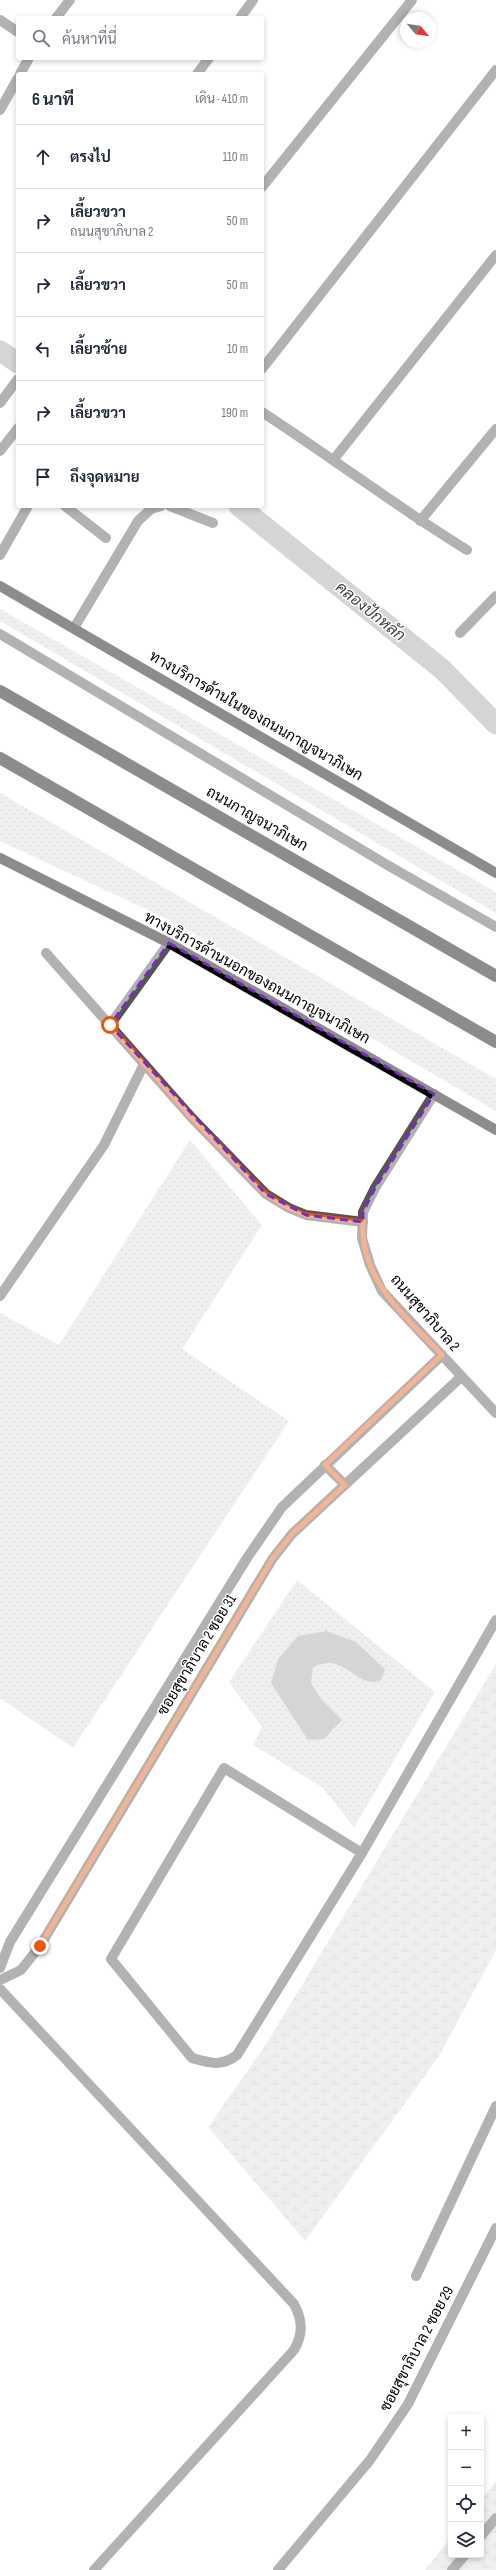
<!DOCTYPE html>
<html lang="th">
<meta charset="utf-8">
<style>
:root{--surface:#fff;--page:#f6f6f7;--text:#1f2937;--muted:#747a83;--line:#e0e1e3}
body{margin:0;font-family:"Sofia Sans Condensed",Sarabun,sans-serif;background:var(--page);color:var(--text)}
.controls{position:absolute;right:12px;bottom:12px;display:grid;overflow:hidden;border-radius:4px;box-shadow:0 2px 6px #0003}
.controls button{width:36px;height:36px;display:grid;place-items:center;padding:0;border:0;border-bottom:1px solid var(--line);background:var(--surface);color:var(--text);font:20px sans-serif}
.compass{position:absolute;left:400px;top:12px;width:36px;height:36px;border-radius:50%;background:var(--surface);box-shadow:0 2px 6px #0003;rotate:119deg}
.stop{position:absolute;width:12px;height:12px;margin:-9px;border:3px solid #ea580c;border-radius:50%;background:#fff}
.stop.end{background:#ea580c;border-color:#fff;box-shadow:0 1px 4px #0008}
.list{margin:0;padding:0;list-style:none}
h2{display:flex;justify-content:space-between;align-items:center;height:52px;margin:0;padding:0 16px;font-size:17px}
h2 small{font-size:13px;font-weight:400;color:var(--muted)}
.list li{display:grid;grid-template-columns:26px 1fr auto;gap:12px;align-items:center;box-sizing:border-box;height:64px;padding:0 16px;border-top:1px solid var(--line)}
.list b{display:block;font-size:15px;white-space:nowrap}
.list p{margin:0;font-size:13px;white-space:nowrap;color:var(--muted)}
.list em{font-size:13px;font-style:normal;color:var(--muted)}
.icon{flex:none;width:22px;height:22px;fill:none;stroke:currentColor;stroke-width:2;stroke-linecap:round;stroke-linejoin:round}
.map{position:relative;flex:none;width:496px;height:2570px;overflow:hidden}
.search{position:absolute;background:var(--surface);box-shadow:0 2px 6px #0003;left:16px;top:16px;width:248px;height:44px;display:flex;align-items:center;gap:10px;box-sizing:border-box;padding:0 14px;border-radius:4px;color:var(--muted);font-size:15px}
.panel{position:absolute;background:var(--surface);box-shadow:0 2px 6px #0003;left:16px;top:72px;width:248px;height:436px;border-radius:4px}
.map>svg:first-child{display:block}
.grass{fill:url(#grass-dots)}
.wetland{fill:url(#wetland-marsh)}
.water{fill:#a3a3a3}
.lines{fill:none;stroke-linecap:round;stroke-linejoin:round}
.canal{stroke:#a3a3a3;stroke-width:21}
.major-casing{stroke:#dbdbdb;stroke-width:11}
.highway-casing{stroke:#dbdbdb;stroke-width:13}
.minor{stroke:#555;stroke-width:10}
.major{stroke:#000;stroke-width:10}
.highway{stroke:#000;stroke-width:12}
.route{stroke:#ea580c;stroke-width:5}
.marked{fill:none;stroke:#7b2cbf;stroke-width:3;stroke-dasharray:8 5;stroke-linejoin:round}
.labels{text-anchor:middle;dominant-baseline:central;stroke-width:3;stroke-linejoin:round;paint-order:stroke}
.street-label{font-size:15px;fill:#000;stroke:#fff}
.water-label{font-size:16px;font-style:italic;fill:#444;stroke:#fff}
</style>
<div class="map">
<svg width="496" height="2570" viewBox="0 0 496 2570">
<defs>
<pattern id="grass-dots" width="8" height="8" patternUnits="userSpaceOnUse"><rect width="8" height="8" fill="#dcdcdc"/><path d="M2 2h.1M6 6h.1" fill="none" stroke="#bbb" stroke-width="1.8" stroke-linecap="round"/></pattern>
<pattern id="wetland-marsh" width="20" height="14" patternUnits="userSpaceOnUse"><rect width="20" height="14" fill="#dcdcdc"/><path d="M1 5h8M5 5V1M11 12h8M15 12V8" fill="none" stroke="#bbb"/></pattern>
</defs>
<rect width="100%" height="100%" fill="#fff"/>
<g class="grass">
<path d="M0 609 496 892V913L0 621Z"/>
<path d="M0 793 496 1079V1111L178 924 0 841Z"/>
<path d="M190 1140 262 1225 182 1349 289 1421 73 1748 0 1698V1313L59 1345Z"/>
<path d="M297 1580 435 1692 354 1827 322 1787 253 1745 262 1727 229 1682Z"/>
</g>
<g class="wetland">
<path d="M496 1664V1950L439 2056 305 2241 208 2127 265 2046Z"/>
<path d="M496 2481V2570H425L451 2538V2555H481V2500Z"/>
</g>
<path class="water" d="M326 1631 356 1642 385 1669 381 1680C363 1689 348 1663 329 1663 324 1663 318 1665 313 1667L311 1683 321 1699 342 1720 324 1739 308 1740 271 1683 278 1659 298 1636Z"/>
<g class="lines">
<g class="canal">
<path d="M0 351 18 363"/>
<path d="M239 506 442 669 496 724"/>
</g>
<g class="major-casing">
<g id="major">
<path d="M0 586 496 873"/>
<path d="M0 858 169 943 496 1130"/>
</g>
</g>
<g class="highway-casing">
<g id="highway">
<path d="M0 691 496 976"/>
<path d="M0 758 496 1042"/>
</g>
</g>
<g class="minor">
<path d="M56 18 70 0"/>
<path d="M240 18 253 0"/>
<path d="M0 20 18 32"/>
<path d="M20 74 29 58"/>
<path d="M197 74 209 58"/>
<path d="M0 110 18 78"/>
<path d="M262 187 412 0"/>
<path d="M262 369 496 70"/>
<path d="M0 403 18 379"/>
<path d="M262 412C331 457 397 507 467 550"/>
<path d="M0 451 18 428"/>
<path d="M334 459 496 255"/>
<path d="M65 506 106 538"/>
<path d="M170 506 213 523"/>
<path d="M420 521 496 429"/>
<path d="M0 555 28 506"/>
<path d="M74 628 138 521 151 509 161 506"/>
<path d="M460 633 496 596"/>
<path d="M0 634 389 866 496 927"/>
<path d="M46 953 192 1118 266 1194 289 1208 306 1215 363 1222"/>
<path d="M110 1025 169 943"/>
<path d="M434 1094 375 1188 363 1212 362 1238 370 1265 382 1291 496 1413"/>
<path d="M0 1296 104 1145 144 1064"/>
<path d="M325 1465 345 1485"/>
<path d="M362 1853 224 1768 111 1959 192 2058C209 2063 222 2067 237 2055L362 1853 496 1620"/>
<path d="M0 1968 10 1942 247 1558 282 1507 442 1355"/>
<path d="M0 1980 21 1970 40 1946 273 1558 292 1534 461 1377"/>
<path d="M0 1989 294 2304C303 2321 303 2334 294 2350L94 2570"/>
<path d="M416 2276 496 2106"/>
<path d="M481 2536 496 2518"/>
<path d="M278 2570 370 2460 408 2404 496 2228"/>
<path d="M452 2570 465 2555"/>
</g>
<use href="#major" class="major"/>
<use href="#highway" class="highway"/>
</g>
<g class="lines">
<path class="route" d="M40 1946 273 1558 292 1534 345 1485 325 1465 442 1355C406 1317 359 1279 363 1222L306 1215 289 1208 266 1194 192 1118 110 1025"/>
</g>
<path d="M0 0H496V2570H0ZM169 943 434 1094 375 1188 363 1212V1222L306 1215 266 1194 110 1025Z" fill="#fff" fill-opacity=".55" fill-rule="evenodd"/>
<path class="marked" d="M169 943 434 1094 375 1188 363 1212V1222L306 1215 266 1194 110 1025Z"/>
<g class="labels">
<g class="street-label">
<text transform="translate(256 716) rotate(30)">ทางบริการด้านในของถนนกาญจนาภิเษก</text>
<text transform="translate(257 819) rotate(30)">ถนนกาญจนาภิเษก</text>
<text transform="translate(257 978) rotate(29)">ทางบริการด้านนอกของถนนกาญจนาภิเษก</text>
<text transform="translate(425 1313) rotate(49)">ถนนสุขาภิบาล 2</text>
<text transform="translate(197 1655) rotate(-59)">ซอยสุขาภิบาล 2 ซอย 31</text>
<text transform="translate(417 2349) rotate(-62)">ซอยสุขาภิบาล 2 ซอย 29</text>
</g>
<g class="water-label">
<text transform="translate(370 612) rotate(39)">คลองปักหลัก</text>
</g>
</g>
</svg>
<div class="controls">
<button>+</button>
<button>−</button>
<button><svg class="icon" aria-label="locate" viewBox="0 0 24 24"><circle cx="12" cy="12" r="6"/><path d="M12 2v4M12 18v4M2 12h4M18 12h4"/></svg></button>
<button><svg class="icon" aria-label="layers" viewBox="0 0 24 24"><path d="M12 4l9 5-9 5-9-5zM3 14l9 5 9-5"/></svg></button>
</div>
<svg class="compass" viewBox="-18 -18 36 36"><path d="M0-13l5 13h-10z" fill="#e53935"/><path d="M0 13l5-13h-10z" fill="#747a83"/></svg>
<div class="stop" style="left:110px;top:1025px"></div>
<div class="stop end" style="left:40px;top:1946px"></div>
<div class="search"><svg class="icon" aria-label="search" viewBox="0 0 24 24"><circle cx="10" cy="10" r="6"/><path d="M15 15l6 6"/></svg>ค้นหาที่นี่</div>
<section class="panel">
<h2>6 นาที<small>เดิน · 410 m</small></h2>
<ul class="list">
<li><svg class="icon" aria-label="ahead" viewBox="0 0 24 24"><path d="M12 20V5M6 11l6-6 6 6"/></svg><div><b>ตรงไป</b></div><em>110 m</em></li>
<li><svg class="icon" aria-label="right" viewBox="0 0 24 24"><path d="M7 20v-9h11M14 6l5 5-5 5"/></svg><div><b>เลี้ยวขวา</b><p>ถนนสุขาภิบาล 2</p></div><em>50 m</em></li>
<li><svg class="icon" aria-label="right" viewBox="0 0 24 24"><path d="M7 20v-9h11M14 6l5 5-5 5"/></svg><div><b>เลี้ยวขวา</b></div><em>50 m</em></li>
<li><svg class="icon" aria-label="left" viewBox="0 0 24 24"><path d="M17 20v-9H6M10 6l-5 5 5 5"/></svg><div><b>เลี้ยวซ้าย</b></div><em>10 m</em></li>
<li><svg class="icon" aria-label="right" viewBox="0 0 24 24"><path d="M7 20v-9h11M14 6l5 5-5 5"/></svg><div><b>เลี้ยวขวา</b></div><em>190 m</em></li>
<li><svg class="icon" aria-label="arrive" viewBox="0 0 24 24"><path d="M6 21V4h12l-3 4 3 4H6"/></svg><div><b>ถึงจุดหมาย</b></div></li>
</ul>
</section>
</div>
